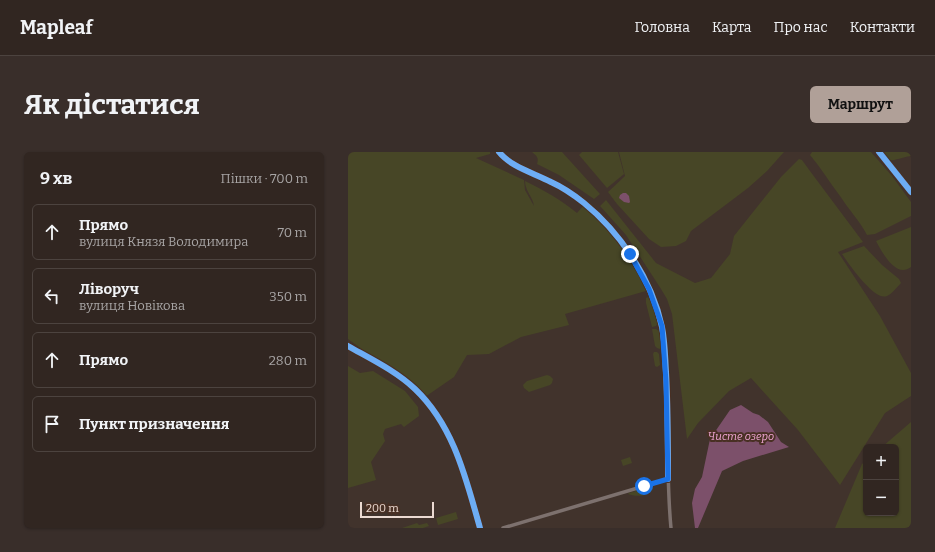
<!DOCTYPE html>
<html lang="uk">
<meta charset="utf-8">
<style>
:root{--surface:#312621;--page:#392e2a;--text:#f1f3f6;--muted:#a8a5a5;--line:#4c433f;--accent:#b0a098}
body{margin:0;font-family:Bitter,serif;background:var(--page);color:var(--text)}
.controls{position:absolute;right:12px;bottom:12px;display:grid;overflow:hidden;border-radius:6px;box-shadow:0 1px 3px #0004}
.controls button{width:36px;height:36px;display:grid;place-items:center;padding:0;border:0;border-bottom:1px solid var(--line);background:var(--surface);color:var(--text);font:20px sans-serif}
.scale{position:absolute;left:12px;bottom:10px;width:74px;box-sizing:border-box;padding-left:4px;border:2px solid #ebdad2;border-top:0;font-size:11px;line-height:14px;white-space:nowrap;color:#ebdad2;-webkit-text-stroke:3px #493024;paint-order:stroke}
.stop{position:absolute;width:12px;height:12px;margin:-9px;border:3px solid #1a73e8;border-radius:50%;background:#fff}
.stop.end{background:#1a73e8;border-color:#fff;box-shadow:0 1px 4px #0008}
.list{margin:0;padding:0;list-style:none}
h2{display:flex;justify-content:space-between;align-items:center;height:52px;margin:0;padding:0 16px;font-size:17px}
h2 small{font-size:13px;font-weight:400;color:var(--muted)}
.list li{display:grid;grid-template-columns:26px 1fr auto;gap:12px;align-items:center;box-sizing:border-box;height:56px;margin:0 8px 8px;padding:0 8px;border:1px solid var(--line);border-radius:6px}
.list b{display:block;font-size:15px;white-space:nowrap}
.list p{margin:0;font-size:13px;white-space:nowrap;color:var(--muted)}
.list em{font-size:13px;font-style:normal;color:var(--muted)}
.icon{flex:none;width:22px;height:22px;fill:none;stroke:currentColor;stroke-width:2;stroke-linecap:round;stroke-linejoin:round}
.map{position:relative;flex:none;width:563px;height:376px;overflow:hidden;border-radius:6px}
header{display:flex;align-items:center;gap:24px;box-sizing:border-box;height:56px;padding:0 20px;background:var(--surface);border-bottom:1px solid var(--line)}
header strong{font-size:19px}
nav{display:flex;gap:22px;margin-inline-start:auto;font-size:14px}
.intro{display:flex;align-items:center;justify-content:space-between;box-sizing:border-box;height:96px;padding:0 24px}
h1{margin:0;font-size:28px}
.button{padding:10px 18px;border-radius:6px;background:var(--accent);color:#111;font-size:14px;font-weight:700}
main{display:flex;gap:24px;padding:0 24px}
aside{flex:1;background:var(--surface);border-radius:6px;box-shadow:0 1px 3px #0004}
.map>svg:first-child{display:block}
.green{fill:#474626}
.water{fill:#7c506a}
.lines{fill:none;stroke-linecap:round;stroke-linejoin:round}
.secondary{stroke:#7d716e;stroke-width:3.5}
.cycleway-casing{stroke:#493024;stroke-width:8}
.cycleway{stroke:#6dadf4;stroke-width:6}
.route{stroke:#1a73e8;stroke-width:5}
.labels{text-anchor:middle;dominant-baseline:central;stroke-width:4;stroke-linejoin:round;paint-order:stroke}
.water-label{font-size:11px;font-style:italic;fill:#f0a6d4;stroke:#493024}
</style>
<header>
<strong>Mapleaf</strong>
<nav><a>Головна</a><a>Карта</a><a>Про нас</a><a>Контакти</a></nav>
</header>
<div class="intro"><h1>Як дістатися</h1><a class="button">Маршрут</a></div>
<main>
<aside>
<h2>9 хв<small>Пішки · 700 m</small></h2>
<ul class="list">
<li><svg class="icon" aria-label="ahead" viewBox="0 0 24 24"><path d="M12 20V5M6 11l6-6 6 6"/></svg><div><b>Прямо</b><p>вулиця Князя Володимира</p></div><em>70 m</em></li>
<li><svg class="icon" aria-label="left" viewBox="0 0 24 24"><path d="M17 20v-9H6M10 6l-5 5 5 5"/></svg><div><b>Ліворуч</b><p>вулиця Новікова</p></div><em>350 m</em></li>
<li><svg class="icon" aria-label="ahead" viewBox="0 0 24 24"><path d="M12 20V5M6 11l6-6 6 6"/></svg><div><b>Прямо</b></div><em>280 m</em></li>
<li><svg class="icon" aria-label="arrive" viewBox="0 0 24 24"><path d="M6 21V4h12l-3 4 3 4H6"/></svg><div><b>Пункт призначення</b></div></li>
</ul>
</aside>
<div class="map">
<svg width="563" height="376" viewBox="0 0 563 376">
<rect width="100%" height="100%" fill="#41332c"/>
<g class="green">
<path d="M0 0H142V2L128 6 176 28 177 38 186 54C185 45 177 39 177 29 196 38 213 48 229 61L235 54 238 56C263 80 284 106 298 139L217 162 221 173 173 185 141 202 119 203 106 225 77 245 69 237 0 187Z"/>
<path d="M184 0H214L252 42 246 47 211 23 189 12C191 6 189 4 184 0Z"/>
<path d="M234 0H270L276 22 259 36 231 3Z"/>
<path d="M271 0H436L419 19 400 36 343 79 338 89 328 94 313 95 301 87 269 52 260 40 277 24Z"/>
<path d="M464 0H523L544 24 563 50V64L527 82 519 83C511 68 501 58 492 44 482 31 473 16 462 3Z"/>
<path d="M528 0H563V4C547 6 540 15 528 0Z"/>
<path d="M451 7 454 8 462 19 515 90 490 100 532 164 563 221V244L537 261 492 333 450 278 403 226 381 239 350 271 339 287 324 162 319 147 313 137 278 83 252 54 258 48 308 111 347 131 363 126 382 102 386 84 433 25Z"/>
<path d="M563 75V115C548 127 534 100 528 89Z"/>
<path d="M516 94 534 113 551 127 553 131C549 135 544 142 539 144 527 150 500 111 494 102Z"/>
<path d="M300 145 305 153 310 171 308 174 304 175 298 151V146Z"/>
<path d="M304 177H308L311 179 314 194 312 197 309 196 307 194Z"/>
<path d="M306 200H309L311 202 312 213 309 215 307 214 305 202Z"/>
<path d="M0 214 12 221 25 219 57 239 70 255 71 264 56 275 53 272 37 277 35 282 37 289 23 310 28 328 0 336Z"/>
<path d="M199 223 202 224 205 227 204 231 202 233 181 240 176 236 175 233 179 229Z"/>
<path d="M563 270V376H487L514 312 518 309V361H548V295H534Z"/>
<path d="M282 305 284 311 275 314 273 308Z"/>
<path d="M301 335H304L305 337C301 345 287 345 280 342L281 341Z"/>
<path d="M108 360 110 367 90 373 88 366Z"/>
<path d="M69 371 71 373 79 371 81 374 75 376H54Z"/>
</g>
<g class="water">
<path d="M275 41H278L281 44 282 50 281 51 276 50 271 46 272 43Z"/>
<path d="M393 253 405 261 411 263 420 270 433 290 441 295 395 309 374 319 350 376H347L344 351 347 337 354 325 362 287 382 258Z"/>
</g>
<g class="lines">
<g class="secondary">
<path d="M151 0C163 15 186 21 203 29 221 38 237 51 251 65 282 94 304 133 313 174 317 189 317 206 318 222 321 273 318 325 323 376"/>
<path d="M531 0 563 40"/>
<path d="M0 194C23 207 48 219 67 237 106 274 118 327 132 376"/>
<path d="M155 376 320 327"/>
</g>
<g class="cycleway-casing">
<g id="cycleway">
<path d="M151 0C163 15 186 21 203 30 214 35 226 43 236 51 273 81 304 128 314 175 317 190 317 205 318 220 320 256 320 291 320 327"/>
<path d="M531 0 563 40"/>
<path d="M0 194C23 207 48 219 67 237 106 274 118 327 132 376"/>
</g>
</g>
<use href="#cycleway" class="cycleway"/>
</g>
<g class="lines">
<path class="route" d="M282 102 301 137 314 174 318 230 320 327 296 334"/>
</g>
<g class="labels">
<g class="water-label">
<text x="393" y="284">Чисте озеро</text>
</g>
</g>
</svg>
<div class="controls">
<button>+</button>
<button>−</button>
</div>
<div class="scale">200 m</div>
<div class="stop" style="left:296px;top:334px"></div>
<div class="stop end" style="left:282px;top:102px"></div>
</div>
</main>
